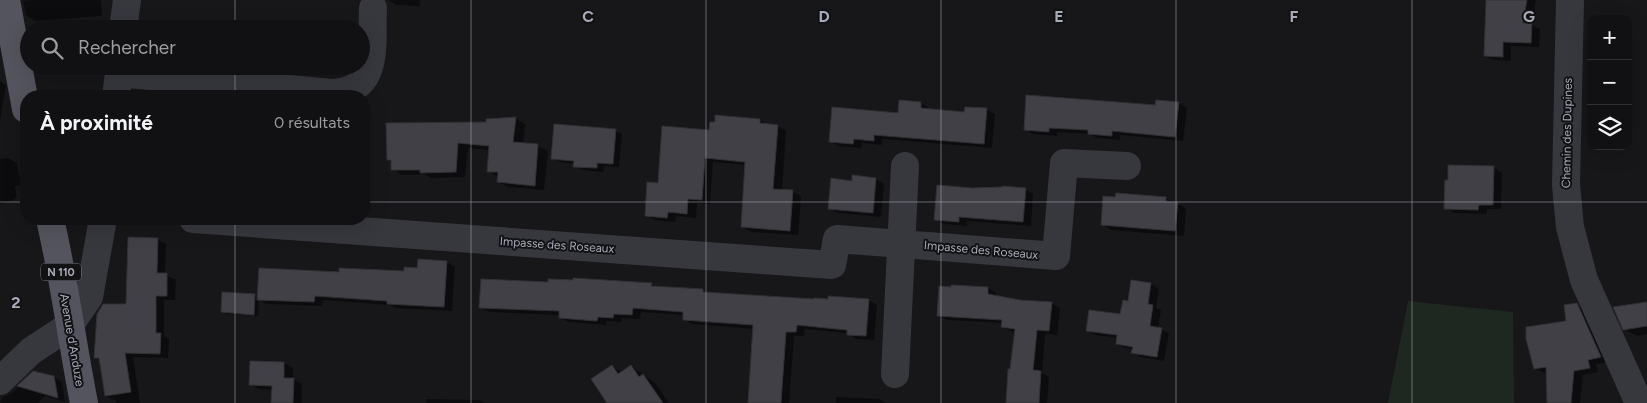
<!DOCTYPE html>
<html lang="fr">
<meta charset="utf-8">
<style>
:root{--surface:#111013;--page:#1e1e21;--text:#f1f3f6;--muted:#9c9da0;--line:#303033}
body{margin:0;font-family:Figtree,sans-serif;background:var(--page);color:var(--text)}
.controls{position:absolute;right:15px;top:15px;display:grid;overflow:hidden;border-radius:10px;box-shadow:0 5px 20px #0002}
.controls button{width:45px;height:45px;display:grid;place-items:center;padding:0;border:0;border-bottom:1px solid var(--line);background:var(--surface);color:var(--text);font:25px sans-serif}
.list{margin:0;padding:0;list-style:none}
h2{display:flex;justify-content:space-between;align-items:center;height:65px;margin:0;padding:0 20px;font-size:21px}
h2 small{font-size:16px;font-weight:400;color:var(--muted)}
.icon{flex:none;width:28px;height:28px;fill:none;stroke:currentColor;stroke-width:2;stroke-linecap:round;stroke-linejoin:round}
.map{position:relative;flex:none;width:1647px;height:403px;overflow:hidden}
.search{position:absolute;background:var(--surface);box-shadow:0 5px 20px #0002;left:20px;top:20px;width:350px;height:55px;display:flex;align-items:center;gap:12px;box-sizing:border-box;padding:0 18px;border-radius:28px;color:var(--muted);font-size:19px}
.panel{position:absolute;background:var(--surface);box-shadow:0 5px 20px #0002;left:20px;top:90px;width:350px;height:135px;border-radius:20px}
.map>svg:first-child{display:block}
.green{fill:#1e2720}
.shadow{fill:#0007}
.building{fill:#414046;stroke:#313035}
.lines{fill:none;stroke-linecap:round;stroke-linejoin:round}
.minor{stroke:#37383e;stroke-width:28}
.major{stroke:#53545d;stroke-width:28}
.grid{fill:none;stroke:#a8abb9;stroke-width:1;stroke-opacity:0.55}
.labels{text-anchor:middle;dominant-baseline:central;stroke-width:4;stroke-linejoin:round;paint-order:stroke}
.shield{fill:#121114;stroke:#7b7d88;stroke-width:1}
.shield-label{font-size:11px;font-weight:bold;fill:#a8abb9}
.street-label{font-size:12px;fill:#a8abb9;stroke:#121114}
.grid-label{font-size:16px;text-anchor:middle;font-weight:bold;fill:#a8abb9;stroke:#121114;stroke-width:4;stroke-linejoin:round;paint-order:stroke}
</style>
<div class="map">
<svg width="1647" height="403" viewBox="0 0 1647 403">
<rect width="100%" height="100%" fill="#171619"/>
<path class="green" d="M1408 301 1513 312 1514 403H1388Z"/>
<g class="shadow">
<path d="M30 0H101L102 16 35 21 26 15 23 1Z"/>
<path d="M388 0H420V6L396 5Z"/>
<path d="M1487 0H1536L1532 25 1540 29 1539 47 1511 46V61L1494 60 1485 56Z"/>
<path d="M0 81 6 85 0 121Z"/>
<path d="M921 103 929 108V110L966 113V108L987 110 995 114 992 148 882 139V145L862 143 861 148 838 146 830 141 899 114Z"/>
<path d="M1179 103 1187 108 1183 141 1120 135V140L1097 138 1090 134 1057 132V136L1033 134 1025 129Z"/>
<path d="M515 118 525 124 523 144 538 146 548 151 544 190 508 187 498 182V177L488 171 490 150 468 148 465 177 431 178 425 174 402 175 393 169V162L388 160 487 124Z"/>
<path d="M760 120 768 125 778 126 786 131 782 191H792L801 196 798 235 751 232 742 227 746 165 713 162 710 204 697 203 696 218 676 216 675 222 655 220 646 216 659 184 710 131Z"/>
<path d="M615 130 622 134 619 167 604 166 603 172 582 170 575 166V164L560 162 553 158Z"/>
<path d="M8 158 17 163 21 185 15 186 17 197 12 201 0 204V159Z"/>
<path d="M1449 166 1494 168 1502 173 1501 209H1487V214L1454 213 1446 208Z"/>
<path d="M876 179 884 184 881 217 838 213 829 208 853 182Z"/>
<path d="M972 189H1025L1033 194 1031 226 967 221V226L944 224 936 219Z"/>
<path d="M1166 198 1186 208 1184 236 1111 230 1102 224Z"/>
<path d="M157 239 166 244 165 275 176 280 175 300H164V336L169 339 168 358 133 357 140 403H116V401L106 396 100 360 95 357 127 306Z"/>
<path d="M447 262 455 267 452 311 396 308 390 305 323 300 322 306 266 304 259 299 258 316 227 314 222 311 254 296 258 298 340 274 405 273Z"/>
<path d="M1132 281 1151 284 1159 289 1156 308 1161 310 1158 328 1169 333 1164 361 1141 357 1133 352V349L1125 348 1117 344 1118 338 1095 335 1087 330 1121 316 1129 302Z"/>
<path d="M549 284H651L656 287 703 290 709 294 815 301 868 300 877 305 874 340 856 339 848 333 805 329 804 336H794L789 403H749L754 329 692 324 684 319V315L641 312 640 319 622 318 621 322 606 321V325L569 322 560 318V315L489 312 481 308Z"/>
<path d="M988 288 996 293V297L1020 301 1051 303 1060 308 1057 335 1045 334 1042 373 1049 377 1047 403H1007L1015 332 1011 331 1002 327 1003 323 947 320 938 315Z"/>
<path d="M1647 303V334L1637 336 1624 329Z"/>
<path d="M1577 305 1586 310 1609 362 1596 364 1598 372 1583 375 1580 403H1548L1547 373H1544L1535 368 1567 322Z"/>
<path d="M251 362 284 363 293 368V379L302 384V403H273V390L259 389 250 384Z"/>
<path d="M631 366 655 383 669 403H609L612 367 622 372Z"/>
<path d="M34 372 54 377 62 382 65 402 45 396 38 403H0L3 397 12 393Z"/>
<path d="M836 397 879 399 886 403H836Z"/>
<path d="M426 399 480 400 485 403H426Z"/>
</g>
<g class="building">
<path d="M1486 0H1527L1523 23H1532L1531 43 1503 42V57L1484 56Z"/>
<path d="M1026 95 1155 105 1156 100 1179 102 1175 137 1112 131V136L1088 134V130L1049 128V132L1024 130Z"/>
<path d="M899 100 921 102V108L964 112 965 107 987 108 984 144 874 135V141L854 139 853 144 829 142 832 107 898 113Z"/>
<path d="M715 115 760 119V123L778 125 773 189 793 190 790 231 741 227 745 162 705 158 702 200 688 199 687 214 668 212 667 218 645 216 647 182 658 183 662 126 709 130 710 122H715Z"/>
<path d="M516 117 513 142 538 144 535 186 497 182 498 172H487L489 146 458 143 456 172 420 173V170H391V160H387L386 123 486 122V119Z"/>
<path d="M554 124 616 129 613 164 597 163V168L573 167 574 161 551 159Z"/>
<path d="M1448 165 1494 166 1493 205H1479L1478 210 1444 209 1445 180H1448Z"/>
<path d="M852 175 876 178 873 213 828 209 831 178 852 181Z"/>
<path d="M937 185 972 188 1003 187V186L1026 188 1023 222 959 217V222L934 220Z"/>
<path d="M1116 193 1166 197V201L1178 202 1175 231 1101 225 1103 196 1115 197Z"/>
<path d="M128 237 158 238 157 273H167V296H156V333H161L160 354 125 353 131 392 105 396 99 358H94L97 314 103 304H126Z"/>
<path d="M418 259 447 261 444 307 387 304V301L315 296 314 302 257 300 259 268 339 272V268L404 271V267L417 268Z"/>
<path d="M573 278 652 283 651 286 703 289V292L814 299V298L828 299V296L869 299 866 336 847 335V330L797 325 796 332H786L781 403H748L753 325 683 320V312L633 308 632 315 614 314 613 318 598 317 597 321 559 318V311L479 308 481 279 548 282V279L573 280Z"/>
<path d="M1131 280 1151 283 1148 304 1153 305 1150 326 1162 328 1157 357 1131 353 1133 347 1116 344 1117 335 1086 331 1089 310 1120 314 1123 300 1128 301Z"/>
<path d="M951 285 988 287V294L1020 300 1052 302 1049 331 1037 330 1033 370 1041 371 1039 403H1006L1008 369H1010L1015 329 1001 327 1002 320 937 316 939 286 951 287Z"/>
<path d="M222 292 255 294 254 315 221 312Z"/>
<path d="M1647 302V326L1623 330 1613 307Z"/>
<path d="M1577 303 1601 357 1588 360 1590 368 1574 371 1571 403H1547L1546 367 1534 369 1526 339V327L1566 321 1564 305Z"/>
<path d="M250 361 284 362V378H294L293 403H271L272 386 249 385Z"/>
<path d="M612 365 618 374 631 365 639 377 643 374 663 403H607L591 379Z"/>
<path d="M33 371 54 376 58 398 17 386Z"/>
</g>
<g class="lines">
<g class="minor">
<path d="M1570 0 1566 185 1570 227 1584 280 1639 403"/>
<path d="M123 29 127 0"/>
<path d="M119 73 332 93C381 91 371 44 373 8"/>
<path d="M116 96 120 66"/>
<path d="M193 219 832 265 837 239 1056 256 1064 163 1127 166"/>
<path d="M895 374 905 166"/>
<path d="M0 381 31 351 69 326 89 297 103 219"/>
</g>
<g class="major">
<path d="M6 0 26 109"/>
<path d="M50 219C64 279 72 342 84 403"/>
</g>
</g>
<path class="grid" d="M235 0V29M471 0V403M706 0V403M941 0V403M1176 0V403M1412 0V403M235 66V96M0 202H26M364 202H1647M235 219V403"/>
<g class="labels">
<rect class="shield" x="41" y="263.5" width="40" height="17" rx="4"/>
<g class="shield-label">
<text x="61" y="272">N 110</text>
</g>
<g class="street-label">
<text transform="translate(1567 133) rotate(-89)">Chemin des Dupines</text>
<text transform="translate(557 245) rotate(4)">Impasse des Roseaux</text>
<text transform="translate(981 250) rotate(5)">Impasse des Roseaux</text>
<text transform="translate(72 340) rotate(80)">Avenue d'Anduze</text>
</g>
</g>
<g class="grid-label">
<text x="588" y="22">C</text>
<text x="824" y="22">D</text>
<text x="1059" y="22">E</text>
<text x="1294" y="22">F</text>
<text x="1529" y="22">G</text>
<text x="16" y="308">2</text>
</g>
</svg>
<div class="controls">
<button>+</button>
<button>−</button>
<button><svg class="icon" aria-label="layers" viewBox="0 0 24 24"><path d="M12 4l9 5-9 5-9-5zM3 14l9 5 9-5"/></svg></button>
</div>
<div class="search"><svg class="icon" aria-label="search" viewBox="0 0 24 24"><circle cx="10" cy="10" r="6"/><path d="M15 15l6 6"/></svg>Rechercher</div>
<section class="panel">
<h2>À proximité<small>0 résultats</small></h2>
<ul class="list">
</ul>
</section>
</div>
